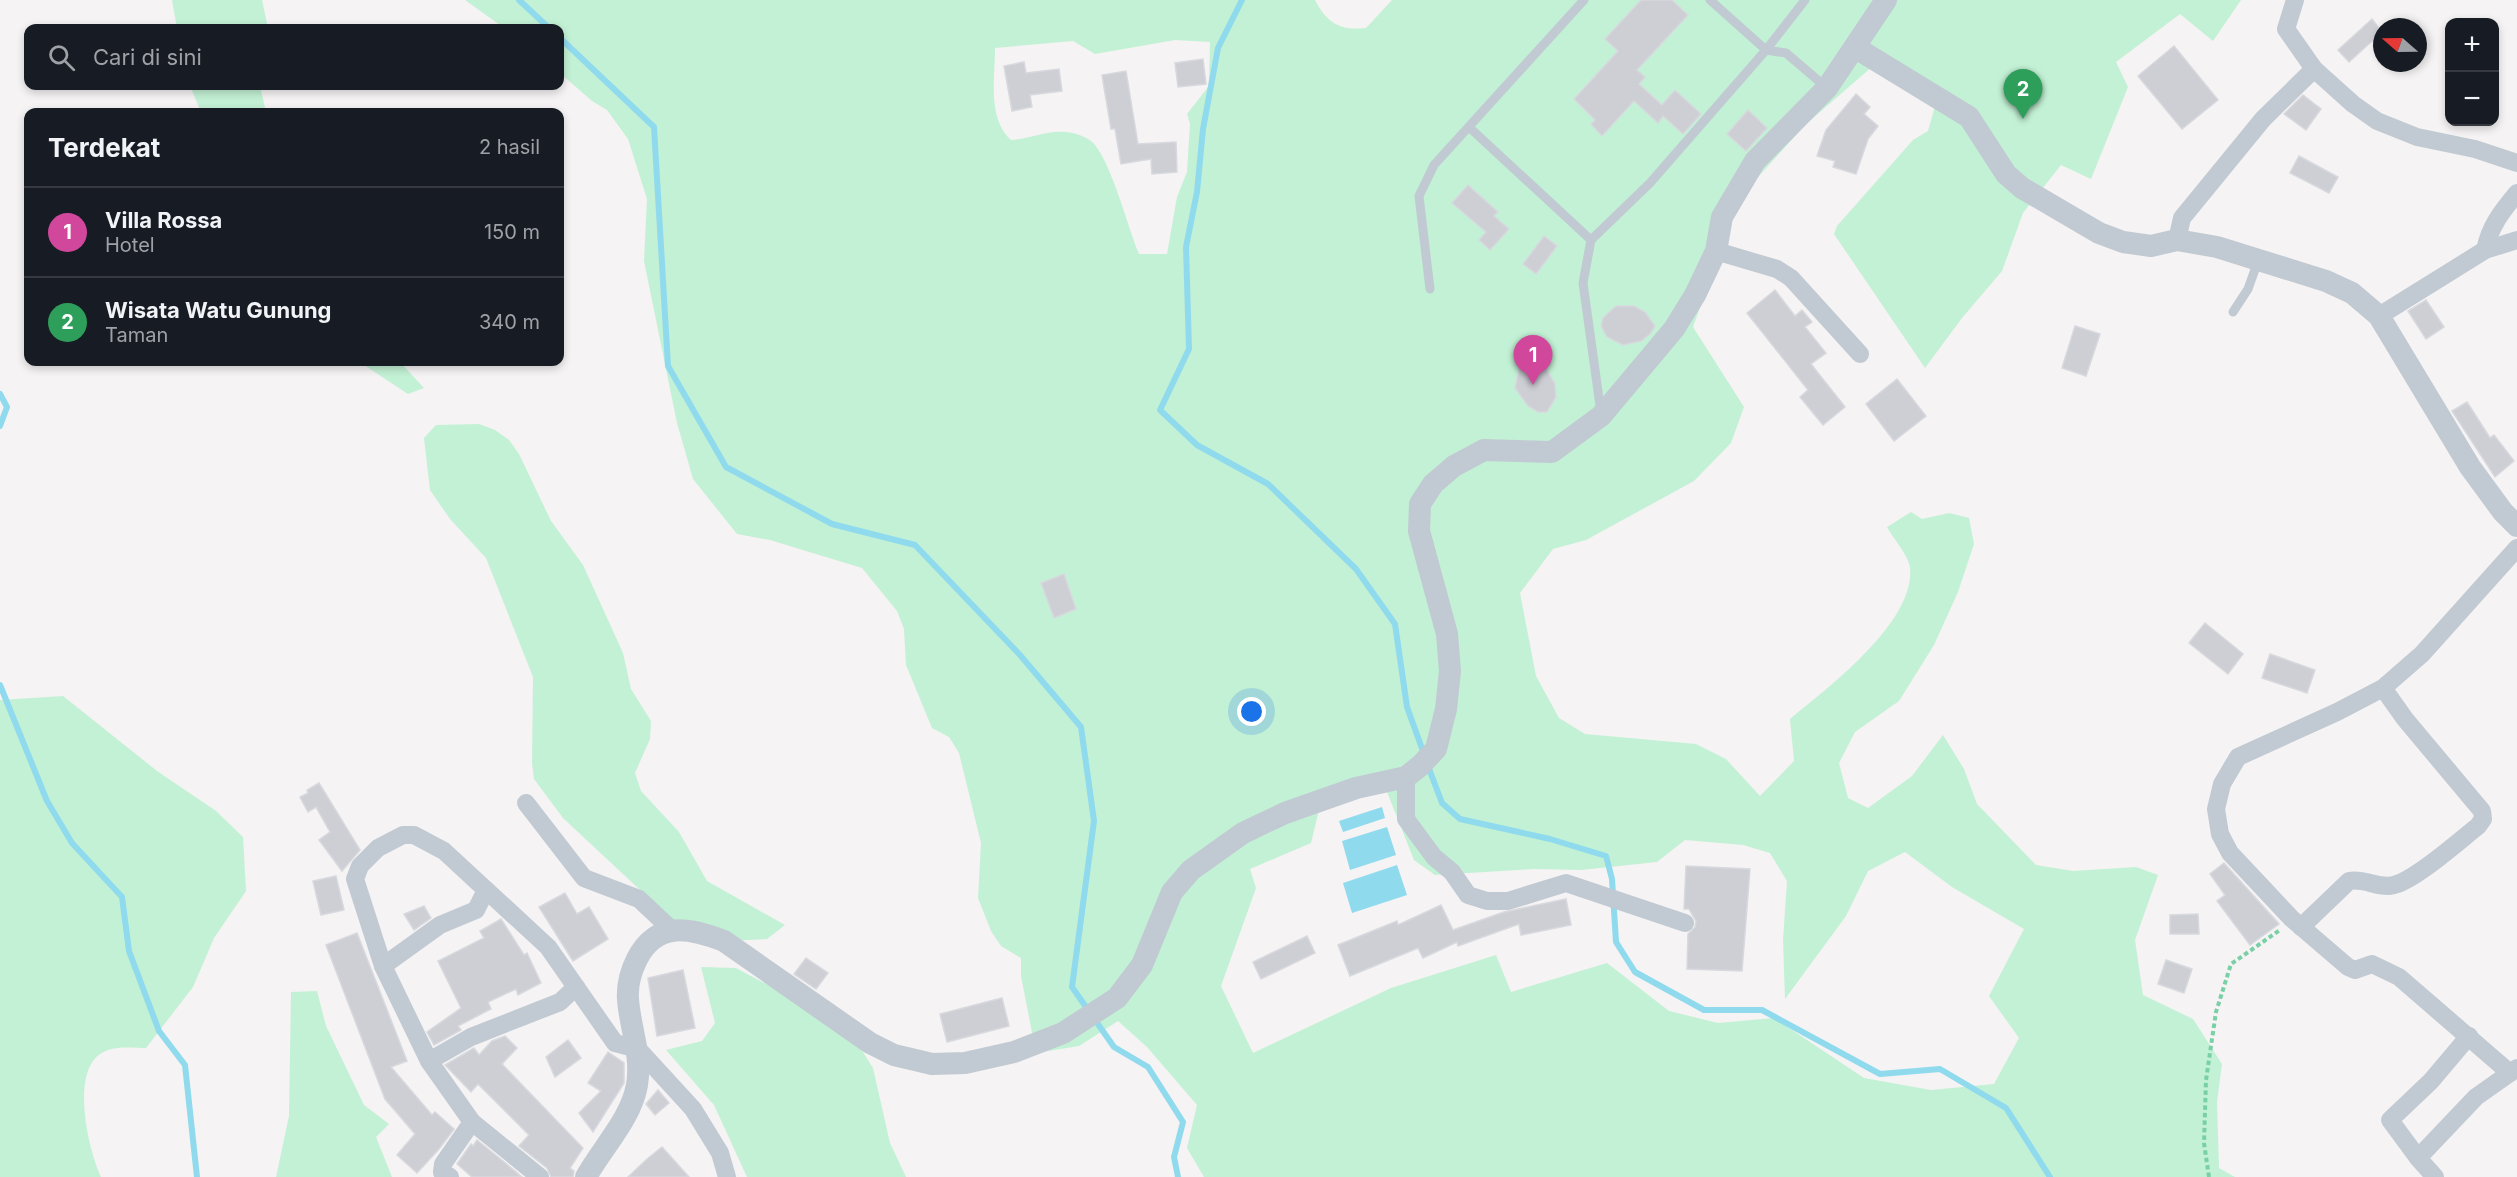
<!DOCTYPE html>
<html lang="id">
<meta charset="utf-8">
<style>
:root{--surface:#171b24;--page:#20242c;--text:#f1f3f6;--muted:#9ea1a6;--line:#363941;--accent:#db2777}
body{margin:0;font-family:Inter,sans-serif;background:var(--page);color:var(--text)}
.controls{position:absolute;right:18px;top:18px;display:grid;overflow:hidden;border-radius:12px;box-shadow:0 3px 9px #0003}
.controls button{width:54px;height:54px;display:grid;place-items:center;padding:0;border:0;border-bottom:2px solid var(--line);background:var(--surface);color:var(--text);font:30px sans-serif}
.compass{position:absolute;left:2373px;top:18px;width:54px;height:54px;border-radius:50%;background:var(--surface);box-shadow:0 3px 9px #0003;rotate:290deg}
.you{position:absolute;left:1252px;top:712px;width:21px;height:21px;margin:-15px;border:4px solid #fff;border-radius:50%;background:#1a73e8;box-shadow:0 0 0 9px #1a73e833}
.badge{display:grid;place-items:center;width:39px;height:39px;border-radius:50%;background:var(--accent);color:#fff;font-size:20px;font-weight:700}
.pin{position:absolute;translate:-50% -50px;filter:drop-shadow(0 2px 3px #0008)}
.pin::after{content:'';position:absolute;top:32px;width:21px;height:18px;background:inherit;clip-path:polygon(0 0,100% 0,50% 100%)}
.list{margin:0;padding:0;list-style:none}
h2{display:flex;justify-content:space-between;align-items:center;height:78px;margin:0;padding:0 24px;font-size:26px}
h2 small{font-size:20px;font-weight:400;color:var(--muted)}
.list li{display:grid;grid-template-columns:39px 1fr auto;gap:18px;align-items:center;box-sizing:border-box;height:90px;padding:0 24px;border-top:2px solid var(--line)}
.list b{display:block;font-size:22px;white-space:nowrap}
.list p{margin:0;font-size:20px;white-space:nowrap;color:var(--muted)}
.list em{font-size:20px;font-style:normal;color:var(--muted)}
.icon{flex:none;width:33px;height:33px;fill:none;stroke:currentColor;stroke-width:2;stroke-linecap:round;stroke-linejoin:round}
.map{position:relative;flex:none;width:2517px;height:1177px;overflow:hidden}
.search{position:absolute;background:var(--surface);box-shadow:0 3px 9px #0003;left:24px;top:24px;width:540px;height:66px;display:flex;align-items:center;gap:15px;box-sizing:border-box;padding:0 21px;border-radius:12px;color:var(--muted);font-size:22px}
.panel{position:absolute;background:var(--surface);box-shadow:0 3px 9px #0003;left:24px;top:108px;width:540px;height:258px;border-radius:12px}
.map>svg:first-child{display:block}
.green{fill:#c3f1d5;fill-rule:evenodd}
.water{fill:#90daee}
.lines{fill:none;stroke-linecap:round;stroke-linejoin:round}
.stream{stroke:#90daee;stroke-width:6}
.building{fill:#cdcfd5;stroke:#d7d9de;stroke-width:1.5}
.path{stroke:#7ad0a6;stroke-width:4;stroke-dasharray:4.5 3;stroke-linecap:butt}
.service{stroke:#c1cad2;stroke-width:9}
.minor{stroke:#c1cad2;stroke-width:18}
.tertiary{stroke:#c1cad2;stroke-width:22}
</style>
<div class="map">
<svg width="2517" height="1177" viewBox="0 0 2517 1177">
<rect width="100%" height="100%" fill="#f5f3f3"/>
<g class="green">
<path d="M172 0H262L268 28H177Z"/>
<path d="M465 0H1315C1327 23 1340 31 1366 28L1392 0H2241L2213 41 2180 14 2116 62 2128 87 2091 179 2061 165 2023 213 2002 271 1962 318 1925 368 1834 234 1837 226 1913 140 1928 131 1935 106 1873 66 1805 125 1740 197 1693 327 1744 407 1731 443 1694 481 1586 540 1553 549 1520 593 1536 676 1559 718 1585 734 1696 744 1726 759 1760 796 1794 761 1790 719C1827 688 1916 622 1910 567 1908 555 1893 538 1887 527L1911 512 1922 519 1949 513 1969 518 1974 544 1958 592 1934 645 1899 701 1855 732 1839 763 1848 798 1868 808 1912 776 1943 735 1964 769 1977 804 2036 865 2073 871 2136 867 2158 875 2135 940 2143 995 2193 1019 2222 1064 2217 1102 2219 1168 2235 1177H1204L1187 1148 1197 1105 1147 1047 1118 1021 1079 1046 1036 1053 1021 976V958L1001 946 991 931 978 898 981 843 959 753 949 737 932 728 906 665 904 629 897 611 862 568 770 540 737 534 693 479 677 423 644 261 647 199 628 139 607 110 592 101 560 73V28H504ZM1175 40 1210 42 1209 86 1187 114 1190 124 1187 172 1177 197 1167 254H1139C1127 225 1113 168 1095 145 1089 137 1076 133 1066 132 1047 130 1030 139 1011 140 987 118 995 78 995 48L1073 41 1095 54ZM1387 792 1414 860 1435 875 1534 869 1581 870 1657 862 1685 840 1743 845 1770 853 1787 881 1783 940 1785 999 1846 916 1868 871 1905 852 1952 887 2024 929 1989 996 2019 1038 1994 1084 1931 1090 1864 1078 1774 1018 1718 1023 1669 1011 1607 963 1511 992 1496 955 1391 988 1253 1053 1221 986 1256 888 1250 869 1311 843 1320 806Z"/>
<path d="M190 86H260L266 112H201Z"/>
<path d="M354 362H400L424 388 408 394 364 365Z"/>
<path d="M479 424 495 430 509 440 519 454 551 521 583 565 623 653 631 689 651 721 650 739 635 773 641 791 679 832 707 881 785 925 767 939 726 941 683 930 563 818 534 779 532 763 533 677 486 558 450 519 430 490 424 438 436 425Z"/>
<path d="M63 696 157 771 216 811 243 837 246 891 214 938 193 987 146 1048C131 1048 113 1045 100 1054 71 1074 88 1149 101 1177H0V700Z"/>
<path d="M701 967 736 968 847 1027 873 1068 890 1143 906 1177H747L714 1105 666 1050 702 1041 715 1023Z"/>
<path d="M317 991 326 1026 364 1105 389 1124 376 1137 392 1177H276L289 1116 291 992Z"/>
</g>
<g class="water">
<path d="M1382 807 1385 818 1343 832 1339 821Z"/>
<path d="M1387 827 1396 855 1350 870 1342 841Z"/>
<path d="M1397 865 1407 895 1352 913 1343 883Z"/>
</g>
<g class="lines">
<g class="stream">
<path d="M519 0 549 28"/>
<path d="M1242 0 1218 48 1203 129 1197 192 1186 247 1189 349 1160 410 1197 445 1268 484 1356 569 1395 624 1407 707 1424 754"/>
<path d="M560 38 654 127 668 366 726 467 832 524 915 545 1020 655 1081 727 1094 821 1072 987 1114 1047 1148 1067 1183 1122 1174 1157 1178 1177"/>
<path d="M0 394 7 407 0 426"/>
<path d="M0 685 47 801 72 843 122 897 129 951 159 1031 185 1065 197 1177"/>
<path d="M1428 766 1442 803 1460 819 1550 839 1606 856 1612 879 1616 942 1635 972 1704 1010H1762L1880 1074 1940 1069 2006 1108 2050 1177"/>
</g>
</g>
<g class="building">
<path d="M1641 0H1672L1688 15 1637 70 1645 77 1639 84 1662 105 1675 90 1701 114 1683 134 1663 116 1658 123 1634 101 1602 136 1591 124 1595 120 1574 99 1618 51 1605 39Z"/>
<path d="M2372 19 2382 32 2349 62 2338 50Z"/>
<path d="M2174 46 2218 100 2182 129 2138 76Z"/>
<path d="M1203 59 1206 84 1178 87 1175 63Z"/>
<path d="M1024 62 1026 73 1059 69 1062 91 1030 95 1032 107 1012 111 1004 66Z"/>
<path d="M1126 71 1138 144 1176 142 1177 172 1152 174 1151 159 1121 164 1115 129H1111L1102 75Z"/>
<path d="M1856 94 1870 107 1864 114 1878 126 1868 139 1856 174 1833 167 1835 161 1817 156 1826 130Z"/>
<path d="M2303 95 2321 109 2306 130 2284 114Z"/>
<path d="M1748 110 1767 128 1746 151 1727 134Z"/>
<path d="M2299 156 2338 177 2329 193 2290 173Z"/>
<path d="M1468 185 1498 212 1494 216 1509 229 1490 250 1479 240 1486 232 1452 203Z"/>
<path d="M1544 236 1557 246 1536 274 1523 264Z"/>
<path d="M1775 290 1795 316 1802 310 1812 322 1805 327 1826 353 1811 364 1845 407 1823 425 1800 397 1808 390 1747 313Z"/>
<path d="M2426 300 2444 327 2426 339 2408 311Z"/>
<path d="M1616 306H1634L1645 312 1655 326 1650 334 1641 341 1623 345 1607 337 1601 326 1603 318Z"/>
<path d="M2075 326 2100 334 2086 376 2062 368Z"/>
<path d="M1530 362 1546 368 1555 384 1556 397 1547 412H1538L1528 406 1515 388 1519 368Z"/>
<path d="M1897 379 1926 416 1894 441 1866 404Z"/>
<path d="M2467 402 2490 438 2494 435 2514 461 2495 477 2452 411Z"/>
<path d="M1064 574 1076 609 1054 618 1041 583Z"/>
<path d="M2205 623 2243 654 2228 674 2189 643Z"/>
<path d="M2270 654 2315 670 2307 693 2262 678Z"/>
<path d="M319 783 360 850 342 871 319 840 330 832 316 807 308 812 300 797 308 793 307 790Z"/>
<path d="M2224 863 2279 924 2250 945 2217 901 2225 895 2210 874Z"/>
<path d="M1686 866 1750 869 1742 971 1687 969 1688 934 1695 927 1696 921 1689 909H1684Z"/>
<path d="M336 876 344 910 321 915 313 881Z"/>
<path d="M565 893 577 914 589 907 608 939 573 961 539 907Z"/>
<path d="M1566 899 1571 925 1521 935 1519 924 1458 946 1457 942 1423 958 1418 948 1350 976 1338 945 1397 921 1398 925 1441 905 1453 930 1504 912Z"/>
<path d="M424 906 431 918 414 930 404 914Z"/>
<path d="M2198 914 2199 934H2170V915Z"/>
<path d="M501 919 524 955 527 953 541 983 518 995 516 989 488 1002 491 1009 458 1026 461 1030 434 1045 427 1032 461 1008 438 961 484 938 480 931Z"/>
<path d="M357 933 407 1061 391 1067 432 1115 435 1112 454 1129 439 1149 417 1173 397 1155 415 1134 385 1099 326 945Z"/>
<path d="M1307 936 1315 953 1261 979 1253 962Z"/>
<path d="M806 958 828 973 816 989 794 974Z"/>
<path d="M2166 960 2192 969 2184 993 2158 984Z"/>
<path d="M683 970 695 1028 657 1036 648 978Z"/>
<path d="M1002 998 1009 1026 947 1042 940 1014Z"/>
<path d="M505 1036 517 1048 502 1064 583 1148 570 1168 574 1171 573 1177H551L547 1168 519 1146 529 1135 478 1084 471 1092 445 1065 474 1048 479 1055 492 1041Z"/>
<path d="M568 1040 581 1058 555 1077 546 1057Z"/>
<path d="M608 1052 624 1063V1083L593 1132 579 1113 601 1091 588 1083Z"/>
<path d="M658 1090 669 1103 655 1115 646 1104Z"/>
<path d="M477 1140 503 1161 522 1177H472L457 1164 471 1144 473 1146Z"/>
<path d="M662 1147 689 1177H628L647 1159Z"/>
</g>
<g class="lines">
<path class="path" d="M2209 1177 2204 1143 2206 1080 2216 1012 2231 964 2280 930"/>
<g class="service">
<path d="M1710 0 1766 50 1786 53 1827 88"/>
<path d="M1470 128 1591 240"/>
<path d="M1430 289 1419 196 1434 165 1584 0"/>
<path d="M2233 312 2248 289 2258 261"/>
<path d="M1601 413 1583 283 1591 240 1650 183 1766 50 1805 0"/>
</g>
<g class="minor">
<path d="M2314 69 2353 104 2377 121 2417 137 2475 149 2517 163"/>
<path d="M2177 240 2182 218 2263 119 2314 69 2286 29 2295 0"/>
<path d="M2485 250C2490 226 2502 211 2517 193"/>
<path d="M1716 251 1777 269 1791 278 1860 354"/>
<path d="M2379 316 2485 250 2517 240"/>
<path d="M1406 777V819L1434 857 1452 872 1468 895 1487 901H1508L1566 883 1685 923"/>
<path d="M526 803 584 878 639 899 672 930"/>
<path d="M2301 927 2349 881C2365 878 2379 889 2394 885 2415 880 2459 841 2478 826L2483 819 2482 811 2405 719 2383 688"/>
<path d="M383 966 440 925 476 910 486 890"/>
<path d="M429 1061 471 1037 560 1002 576 987"/>
<path d="M2510 1073 2399 977 2372 964 2355 970 2348 967 2292 919 2230 853 2220 834 2216 809 2222 784 2238 757 2337 712 2383 688 2422 654 2517 548"/>
<path d="M2418 1158 2390 1120 2431 1081 2469 1036"/>
<path d="M450 1177 442 1172 443 1164 472 1122"/>
<path d="M540 1177 472 1122 429 1061 383 966 355 879 360 866 378 848 403 835H414L444 851 548 947 615 1043 638 1049 693 1109 720 1153 727 1177"/>
<path d="M2435 1177 2418 1158 2476 1097 2517 1068"/>
</g>
<g class="tertiary">
<path d="M1856 48 1969 117 2006 174 2022 188 2099 233 2123 242 2151 246 2177 240 2217 247 2326 281 2352 293 2379 316 2470 467 2503 512 2517 526"/>
<path d="M586 1177C602 1148 631 1119 637 1085 642 1054 630 1029 628 999 627 985 631 971 637 959 657 920 690 928 724 941L870 1043 894 1055 932 1064 965 1063 1014 1052 1063 1033 1117 998 1142 965 1172 892 1191 870 1243 833 1285 813 1356 788 1406 777 1420 766 1436 749 1446 709 1450 671 1447 634 1419 531 1420 504 1433 484 1454 466 1484 450 1552 452 1601 416 1674 329 1695 295 1716 251 1722 217 1755 161 1827 88 1886 0"/>
</g>
</g>
</svg>
<div class="controls">
<button>+</button>
<button>−</button>
</div>
<svg class="compass" viewBox="-18 -18 36 36"><path d="M0-13l5 13h-10z" fill="#e53935"/><path d="M0 13l5-13h-10z" fill="#9ea1a6"/></svg>
<div class="you"></div>
<div class="pin badge" style="left:1533px;top:385px;background:#d1479c">1</div>
<div class="pin badge" style="left:2023px;top:119px;background:#2e9e5b">2</div>
<div class="search"><svg class="icon" aria-label="search" viewBox="0 0 24 24"><circle cx="10" cy="10" r="6"/><path d="M15 15l6 6"/></svg>Cari di sini</div>
<section class="panel">
<h2>Terdekat<small>2 hasil</small></h2>
<ul class="list">
<li><span class="badge" style="background:#d1479c">1</span><div><b>Villa Rossa</b><p>Hotel</p></div><em>150 m</em></li>
<li><span class="badge" style="background:#2e9e5b">2</span><div><b>Wisata Watu Gunung</b><p>Taman</p></div><em>340 m</em></li>
</ul>
</section>
</div>
